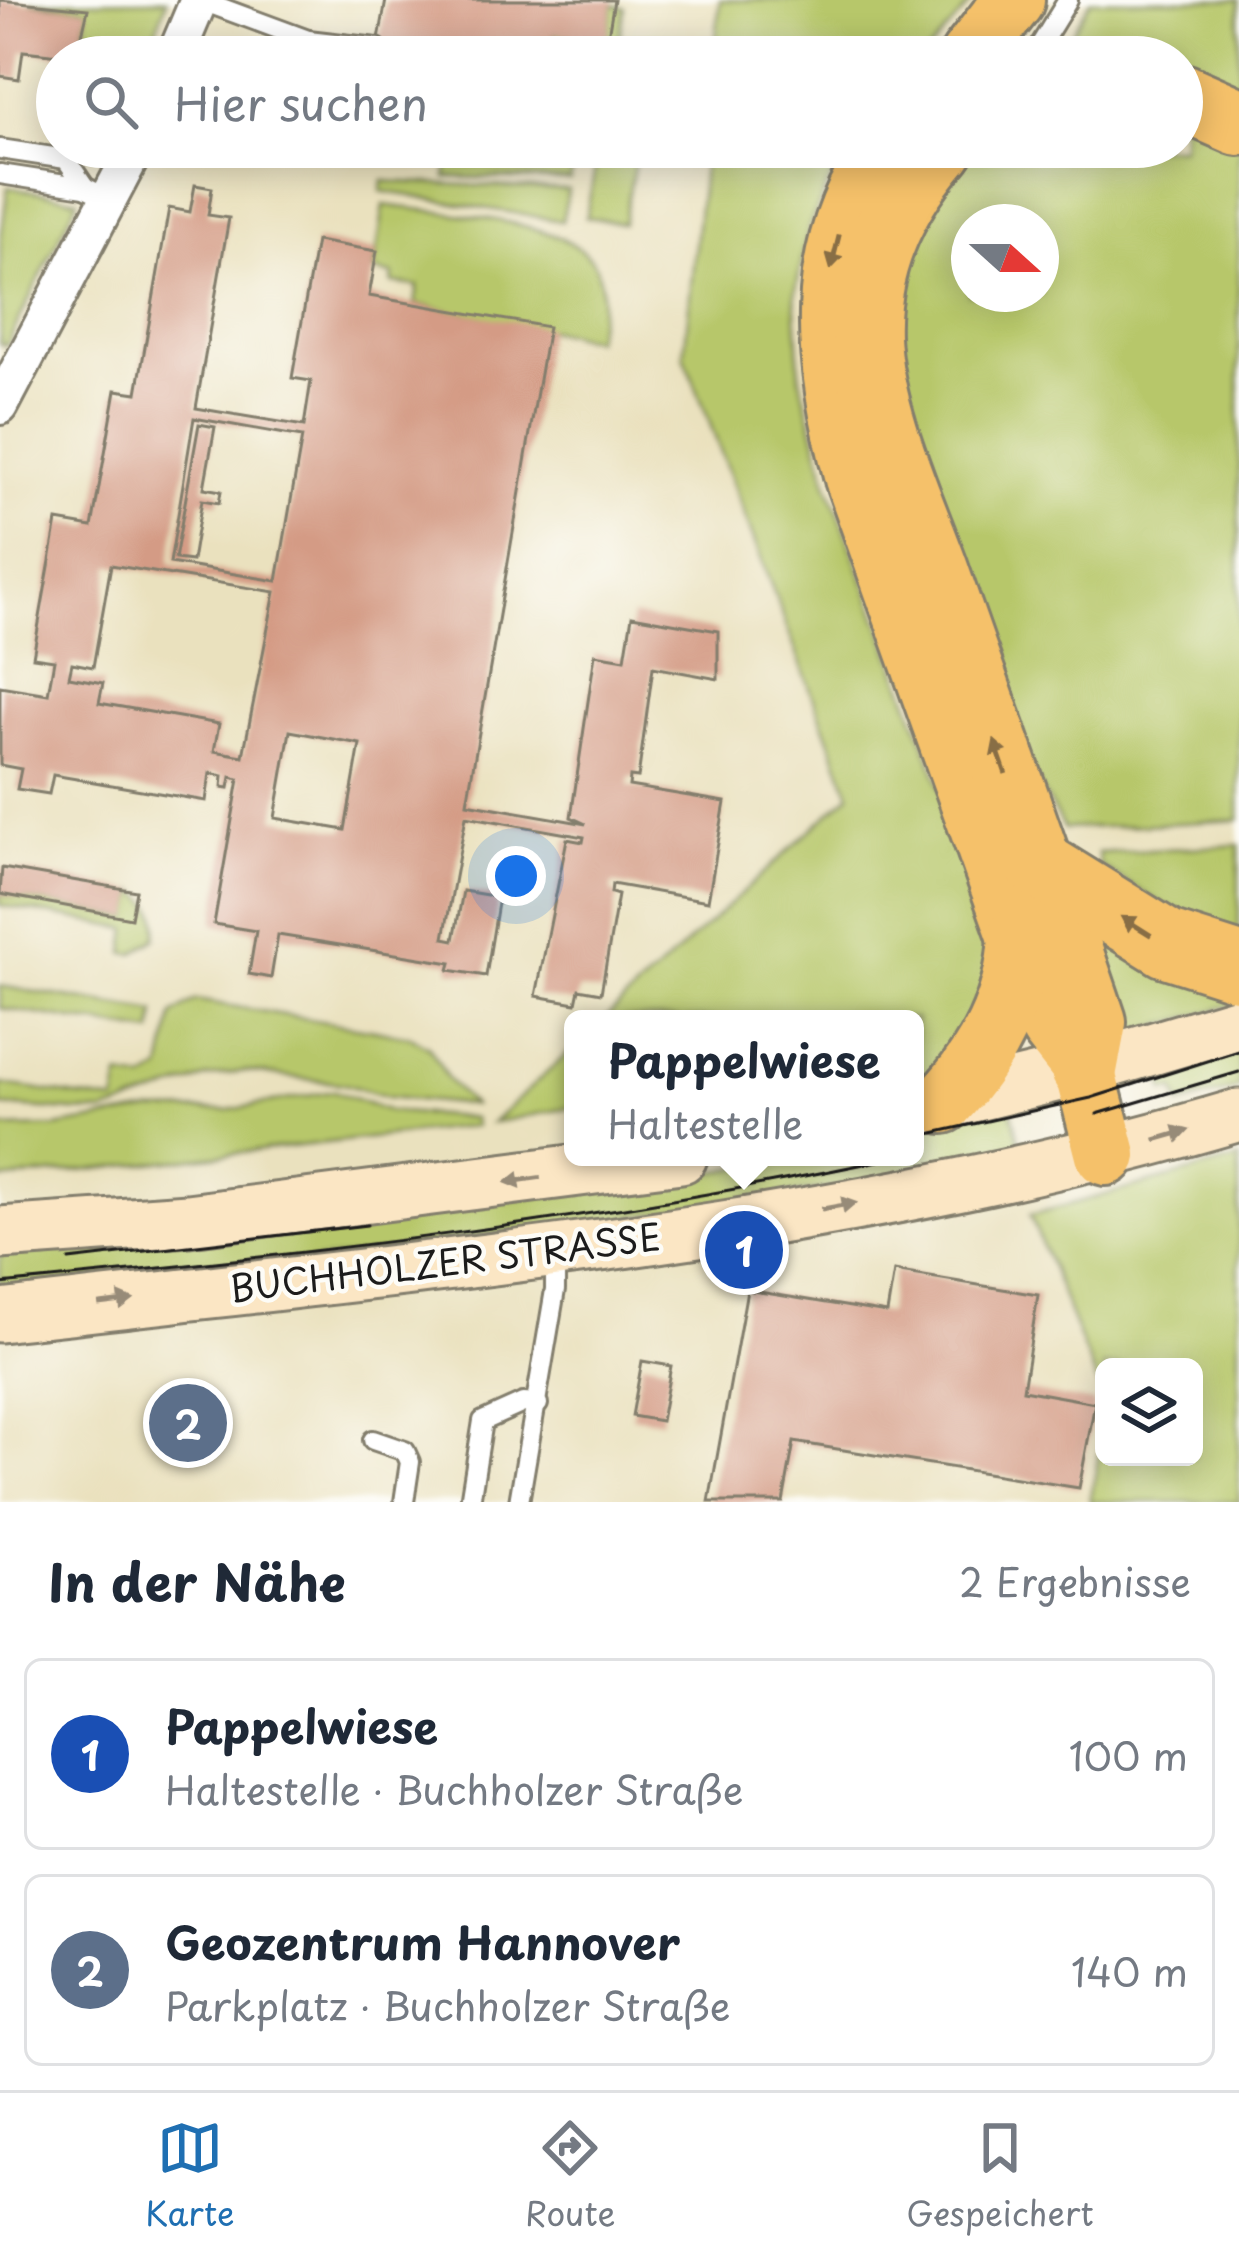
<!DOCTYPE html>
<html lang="de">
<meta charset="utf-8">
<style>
:root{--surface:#fff;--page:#f2f2f3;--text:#1f2937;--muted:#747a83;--line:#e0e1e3;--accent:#1f6fb2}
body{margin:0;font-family:"Playpen Sans",sans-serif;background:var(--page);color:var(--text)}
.controls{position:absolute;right:36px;bottom:36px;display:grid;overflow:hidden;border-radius:18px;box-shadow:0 6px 30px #0003}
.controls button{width:108px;height:108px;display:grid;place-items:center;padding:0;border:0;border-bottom:3px solid var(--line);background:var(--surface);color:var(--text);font:60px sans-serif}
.compass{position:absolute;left:951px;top:204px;width:108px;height:108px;border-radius:50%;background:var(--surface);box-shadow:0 6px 30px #0003;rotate:111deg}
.you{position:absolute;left:516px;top:876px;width:42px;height:42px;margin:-30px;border:9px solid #fff;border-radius:50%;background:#1a73e8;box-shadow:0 0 0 18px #1a73e833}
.badge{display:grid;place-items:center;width:78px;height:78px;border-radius:50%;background:var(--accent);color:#fff;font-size:39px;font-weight:700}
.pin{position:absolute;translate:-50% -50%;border:6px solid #fff;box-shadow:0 3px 12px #0006}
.popup{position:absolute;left:564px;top:1010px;width:360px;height:156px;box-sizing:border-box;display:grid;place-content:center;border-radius:18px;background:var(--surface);filter:drop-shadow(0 3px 9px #0005);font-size:39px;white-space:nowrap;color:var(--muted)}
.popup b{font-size:45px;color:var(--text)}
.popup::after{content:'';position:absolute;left:50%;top:100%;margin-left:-24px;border:24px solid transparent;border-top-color:var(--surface)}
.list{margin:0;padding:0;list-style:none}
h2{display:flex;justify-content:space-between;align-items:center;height:156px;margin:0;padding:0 48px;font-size:51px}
h2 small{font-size:39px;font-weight:400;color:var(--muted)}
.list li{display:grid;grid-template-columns:78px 1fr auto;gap:36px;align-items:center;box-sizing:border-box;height:192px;margin:0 24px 24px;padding:0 24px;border:3px solid var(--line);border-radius:18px}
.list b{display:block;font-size:45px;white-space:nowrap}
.list p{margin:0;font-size:39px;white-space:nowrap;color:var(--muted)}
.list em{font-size:39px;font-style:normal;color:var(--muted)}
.icon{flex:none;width:66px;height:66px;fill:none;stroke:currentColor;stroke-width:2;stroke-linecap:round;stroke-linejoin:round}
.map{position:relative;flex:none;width:1239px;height:1502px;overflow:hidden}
.search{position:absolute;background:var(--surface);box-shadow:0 6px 30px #0003;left:36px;right:36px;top:36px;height:132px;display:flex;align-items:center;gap:30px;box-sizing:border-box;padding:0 42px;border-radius:66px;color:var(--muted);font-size:45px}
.sheet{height:588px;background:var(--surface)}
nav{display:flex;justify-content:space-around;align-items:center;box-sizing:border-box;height:168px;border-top:3px solid var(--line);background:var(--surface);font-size:33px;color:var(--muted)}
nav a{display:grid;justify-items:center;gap:6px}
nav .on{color:var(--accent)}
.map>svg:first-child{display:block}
.green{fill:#b7c76a;stroke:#6a7243;stroke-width:3;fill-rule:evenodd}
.building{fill:#d49b85;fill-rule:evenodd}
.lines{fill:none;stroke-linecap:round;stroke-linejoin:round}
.service-casing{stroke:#837e6d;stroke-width:24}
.minor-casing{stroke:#837e6d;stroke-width:42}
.secondary-casing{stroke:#837e6d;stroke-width:57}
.trunk-casing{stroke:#837e6d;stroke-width:66}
.motorway-casing{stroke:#837e6d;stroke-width:72}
.service{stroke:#fff;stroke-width:18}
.minor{stroke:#fff;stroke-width:36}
.secondary{stroke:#fbe6c4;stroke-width:51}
.trunk{stroke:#f5c16b;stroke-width:60}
.motorway{stroke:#f5c16b;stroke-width:66}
.tram{stroke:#1c1c1c;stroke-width:3}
.oneway{fill:#886e44}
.oneway2{fill:#978b78}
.labels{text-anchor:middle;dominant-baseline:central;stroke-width:9;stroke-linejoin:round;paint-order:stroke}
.street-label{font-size:36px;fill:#1c1c1c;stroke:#fdfcf7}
</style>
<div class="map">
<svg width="1239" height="1502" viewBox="0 0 1239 1502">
<rect width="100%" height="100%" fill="#fdfcf7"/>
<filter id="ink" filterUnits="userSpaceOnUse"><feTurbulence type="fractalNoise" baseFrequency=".00833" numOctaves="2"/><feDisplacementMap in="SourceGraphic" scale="24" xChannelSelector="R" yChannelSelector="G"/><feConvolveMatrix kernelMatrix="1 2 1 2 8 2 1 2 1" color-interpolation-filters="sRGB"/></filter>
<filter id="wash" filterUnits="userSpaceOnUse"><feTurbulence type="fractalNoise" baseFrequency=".004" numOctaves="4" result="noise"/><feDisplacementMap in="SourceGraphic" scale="48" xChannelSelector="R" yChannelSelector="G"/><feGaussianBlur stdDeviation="2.7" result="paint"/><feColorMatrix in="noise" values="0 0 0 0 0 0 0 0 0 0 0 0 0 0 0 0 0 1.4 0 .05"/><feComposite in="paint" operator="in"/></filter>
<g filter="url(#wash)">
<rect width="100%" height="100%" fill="#eae1be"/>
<g class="green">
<path d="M167 0 152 41 85 32 87 9 30 2Z"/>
<path d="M720 0H974L924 57H714Z"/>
<path d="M1091 0H1239V93L1182 70V57H1058Z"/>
<path d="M613 5 625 8 616 57H550L554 33 606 42Z"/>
<path d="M1182 112 1239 142V820L1064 829 1030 769 912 441 892 292 938 185 975 147H1182ZM969 222H1041V294H969Z"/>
<path d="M452 147 533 156 535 147H576L570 180 446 177Z"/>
<path d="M599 147H638L623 223 586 217Z"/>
<path d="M705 147H846L809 226 795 295 800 378 827 482 995 932 999 1003 915 1090V1019H605L850 794 684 355Z"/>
<path d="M383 181 568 190 562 221 381 191Z"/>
<path d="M8 187 78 199 7 345 0 344V244Z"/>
<path d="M384 205C433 213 573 218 596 267 607 292 599 316 594 339L415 304 418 286 392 283 393 275 374 271Z"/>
<path d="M1239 845V951L1100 866 1098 853Z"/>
<path d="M136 891C154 904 161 915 156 938L134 954 125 953 128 929 0 905V894L130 918Z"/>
<path d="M1076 907 1207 979 1239 1003 1125 1036Z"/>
<path d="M0 986 156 1012 153 1033 0 1008Z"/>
<path d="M196 1000 409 1036 429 1047 449 1081 472 1105 388 1097 344 1084 245 1071 208 1077 104 1113 0 1106V1084L115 1102 120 1077 144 1081 162 1070 173 1015Z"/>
<path d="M1239 1040V1088L1180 1105 1175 1090 1165 1091 1159 1063Z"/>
<path d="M573 1049V1107L492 1123Z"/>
<path d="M334 1091 389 1111 473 1118 475 1126 0 1180V1128L56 1127 151 1111 229 1110Z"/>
<path d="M1010 1103 1023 1157 967 1169 0 1305V1254L652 1183 799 1157H915V1126Z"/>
<path d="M1239 1159V1502H1090L1104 1427V1457H1194V1367H1104V1400L1030 1215Z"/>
</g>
<g id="blocks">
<g class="building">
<path d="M0 0 88 9 77 57 23 51 19 79 0 76Z"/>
<path d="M386 0H614L607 42 554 33 550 57H376Z"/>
<path d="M195 185 212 188 208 215 229 218 196 408 304 426 311 381 292 378 316 241 377 251 369 296 548 327 467 803 586 824 571 817 595 654 625 659 632 616 718 631V679L653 667 638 778 630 777 629 786 725 802 708 901 612 884 611 893 618 895 601 993 579 989 576 1003 536 996 567 839 583 842 584 837 466 816 444 938 454 940 463 891 499 897 486 976 449 970 451 963 278 935 271 978 249 974 256 931 214 924 239 779 231 777 229 788 222 787 223 776 210 773 206 801 53 775 49 794 17 789 21 769 0 765V686L48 694 54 660 33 657 57 521 92 527 116 390 137 393 169 208 190 212ZM194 418 302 437 277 581 170 563ZM111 565 275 592 243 756 214 751 219 724 99 703 103 683 69 677 72 663 93 667ZM290 731 360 744 345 830 275 818Z"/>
<path d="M199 424 215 427 204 488 221 491 219 503 202 500 192 561 175 559Z"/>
<path d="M2 868 136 891 131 918 0 894Z"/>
<path d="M894 1271 1038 1295 1023 1390 1095 1403 1079 1488 794 1442 783 1502H709L747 1290 887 1313Z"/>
<path d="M642 1361 671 1366 661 1421 632 1416Z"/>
</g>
</g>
</g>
<g filter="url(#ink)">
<use href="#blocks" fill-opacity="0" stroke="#837e6d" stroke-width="3"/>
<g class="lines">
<g class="service-casing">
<g id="service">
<path d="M200 0 308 40 305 57"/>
<path d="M308 40 377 48"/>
<path d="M1033 57 1068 0"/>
<path d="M0 149 66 159 85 187"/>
<path d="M0 174 85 187 109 199"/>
<path d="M373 1440 405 1451 410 1462 404 1502"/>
<path d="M470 1502 483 1421 523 1403 538 1404"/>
<path d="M519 1502 555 1290V1253"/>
</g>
</g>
<g class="minor-casing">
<g id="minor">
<path d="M175 57 199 0"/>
<path d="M0 406 136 147"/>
</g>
</g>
<g class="secondary-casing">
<g id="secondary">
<path d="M927 1107 1084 1069 1239 1023"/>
<path d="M0 1233 188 1220 681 1157"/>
<path d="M0 1316C414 1267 838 1234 1239 1115"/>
</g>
</g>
<g class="trunk-casing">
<g id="trunk">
<path d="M970 57 1014 0"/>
<path d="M884 147C810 252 824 361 855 478L1051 1027 1084 1069 1106 1155"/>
<path d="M943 1103C988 1054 1016 1002 1019 935"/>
</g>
</g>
<g class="motorway-casing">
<g id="motorway">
<path d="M1182 97 1239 122"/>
<path d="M941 147C894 201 863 263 866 337 870 417 909 499 936 573 988 723 1043 872 1093 1022L1084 1069"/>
<path d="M1041 866 1167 944 1239 967"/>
</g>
</g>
<use href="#service" class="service"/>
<use href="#minor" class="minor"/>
<use href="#secondary" class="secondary"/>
<use href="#trunk" class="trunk"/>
<use href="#motorway" class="motorway"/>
<g class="tram">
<path d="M1097 1114 1239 1072"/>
<path d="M915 1137 1091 1098 1239 1051"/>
<path d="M69 1260 367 1225"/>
<path d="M0 1284C300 1255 602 1221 897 1157"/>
</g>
</g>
<defs><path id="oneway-solid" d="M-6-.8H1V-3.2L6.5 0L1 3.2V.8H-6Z" transform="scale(3)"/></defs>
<g class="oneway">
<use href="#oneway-solid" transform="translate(835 252) rotate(104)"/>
<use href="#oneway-solid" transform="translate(1000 757) rotate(-109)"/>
<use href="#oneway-solid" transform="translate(1136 926) rotate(-148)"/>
</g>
<g class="oneway2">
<use href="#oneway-solid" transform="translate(1172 1135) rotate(-16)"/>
<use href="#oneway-solid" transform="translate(523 1180) rotate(172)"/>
<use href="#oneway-solid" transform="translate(839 1206) rotate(-10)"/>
<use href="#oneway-solid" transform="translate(116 1302) rotate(-7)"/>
</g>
</g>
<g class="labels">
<g class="street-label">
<text transform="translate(445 1261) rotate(-7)">BUCHHOLZER STRASSE</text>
</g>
</g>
</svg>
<div class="controls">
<button><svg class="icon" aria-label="layers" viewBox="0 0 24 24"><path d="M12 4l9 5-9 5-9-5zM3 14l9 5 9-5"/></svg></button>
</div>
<svg class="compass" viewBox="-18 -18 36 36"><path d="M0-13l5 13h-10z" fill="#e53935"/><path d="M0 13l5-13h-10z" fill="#747a83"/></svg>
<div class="you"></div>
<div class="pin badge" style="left:744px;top:1250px;background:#1a4fb4">1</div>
<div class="popup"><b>Pappelwiese</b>Haltestelle</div>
<div class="pin badge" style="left:188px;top:1423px;background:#5c6f8a">2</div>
<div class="search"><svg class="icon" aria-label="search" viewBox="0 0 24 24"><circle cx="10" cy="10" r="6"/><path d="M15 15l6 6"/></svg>Hier suchen</div>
</div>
<section class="sheet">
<h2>In der Nähe<small>2 Ergebnisse</small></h2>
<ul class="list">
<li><span class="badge" style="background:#1a4fb4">1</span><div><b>Pappelwiese</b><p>Haltestelle · Buchholzer Straße</p></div><em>100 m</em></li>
<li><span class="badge" style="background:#5c6f8a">2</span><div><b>Geozentrum Hannover</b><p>Parkplatz · Buchholzer Straße</p></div><em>140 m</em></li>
</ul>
</section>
<nav>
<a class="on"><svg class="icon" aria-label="map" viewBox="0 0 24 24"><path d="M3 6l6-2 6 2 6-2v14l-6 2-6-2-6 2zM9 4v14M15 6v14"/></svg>Karte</a>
<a><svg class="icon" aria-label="directions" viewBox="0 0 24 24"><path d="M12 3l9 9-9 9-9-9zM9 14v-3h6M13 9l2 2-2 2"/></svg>Route</a>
<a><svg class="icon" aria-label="saved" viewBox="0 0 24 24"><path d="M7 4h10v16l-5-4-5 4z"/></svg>Gespeichert</a>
</nav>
